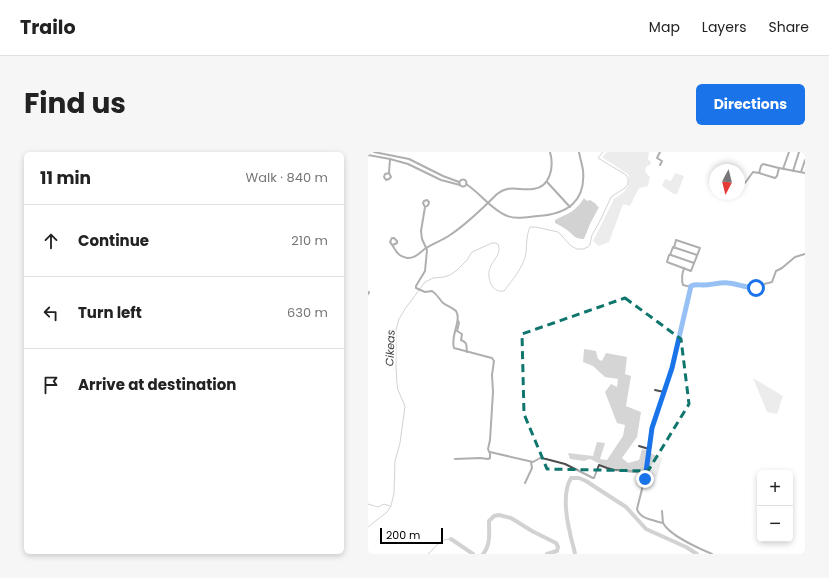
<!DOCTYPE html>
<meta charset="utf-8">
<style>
:root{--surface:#fff;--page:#f6f6f6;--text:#222;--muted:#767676;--line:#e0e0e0;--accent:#1a73e8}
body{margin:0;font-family:Poppins,sans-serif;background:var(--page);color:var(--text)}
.controls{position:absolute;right:12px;bottom:12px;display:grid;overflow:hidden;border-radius:6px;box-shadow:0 2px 6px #0003}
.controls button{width:36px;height:36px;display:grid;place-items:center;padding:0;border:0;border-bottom:1px solid var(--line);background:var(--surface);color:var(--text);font:20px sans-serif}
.compass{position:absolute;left:341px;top:12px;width:36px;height:36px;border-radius:50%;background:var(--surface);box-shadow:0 2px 6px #0003;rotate:187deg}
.scale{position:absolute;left:12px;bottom:10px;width:63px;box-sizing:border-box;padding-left:4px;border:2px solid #000;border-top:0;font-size:11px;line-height:14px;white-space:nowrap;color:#000;-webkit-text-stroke:3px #fff;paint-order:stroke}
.stop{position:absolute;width:12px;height:12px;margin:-9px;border:3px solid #1a73e8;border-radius:50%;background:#fff}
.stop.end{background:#1a73e8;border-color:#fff;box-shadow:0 1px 4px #0008}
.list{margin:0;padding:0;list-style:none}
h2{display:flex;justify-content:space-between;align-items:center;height:52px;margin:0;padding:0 16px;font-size:17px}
h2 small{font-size:13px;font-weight:400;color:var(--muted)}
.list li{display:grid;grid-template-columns:26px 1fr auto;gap:12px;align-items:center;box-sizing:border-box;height:72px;padding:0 16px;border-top:1px solid var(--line)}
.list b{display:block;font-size:15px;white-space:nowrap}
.list em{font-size:13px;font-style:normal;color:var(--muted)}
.icon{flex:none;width:22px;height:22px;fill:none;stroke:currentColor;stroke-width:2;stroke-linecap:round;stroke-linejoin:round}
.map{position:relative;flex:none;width:437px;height:402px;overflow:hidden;border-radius:6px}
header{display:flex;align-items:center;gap:24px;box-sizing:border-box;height:56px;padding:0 20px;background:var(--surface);border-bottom:1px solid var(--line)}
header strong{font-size:19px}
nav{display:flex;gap:22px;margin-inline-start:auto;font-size:14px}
.intro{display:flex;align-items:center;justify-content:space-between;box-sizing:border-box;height:96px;padding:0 24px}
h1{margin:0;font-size:28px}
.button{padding:10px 18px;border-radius:6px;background:var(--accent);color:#fff;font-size:14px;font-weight:700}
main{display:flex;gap:24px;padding:0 24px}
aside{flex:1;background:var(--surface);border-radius:6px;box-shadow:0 2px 6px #0003}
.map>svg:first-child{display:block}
.green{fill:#d5d5d5}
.water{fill:#9c9c9c}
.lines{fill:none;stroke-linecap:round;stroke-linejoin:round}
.stream{stroke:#9c9c9c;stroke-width:1}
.river{stroke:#9c9c9c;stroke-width:4}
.street{stroke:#4e4e4e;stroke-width:2}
.route{stroke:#1a73e8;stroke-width:5}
.marked{fill:none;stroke:#0f766e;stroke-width:3;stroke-dasharray:8 5;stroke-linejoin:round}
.labels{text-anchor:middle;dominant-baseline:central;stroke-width:4;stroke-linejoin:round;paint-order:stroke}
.water-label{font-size:11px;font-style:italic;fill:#3d3d3d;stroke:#fff}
</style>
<header>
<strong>Trailo</strong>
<nav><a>Map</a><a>Layers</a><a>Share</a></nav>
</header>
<div class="intro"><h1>Find us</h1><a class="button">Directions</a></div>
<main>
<aside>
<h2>11 min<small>Walk · 840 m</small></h2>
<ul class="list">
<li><svg class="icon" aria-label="ahead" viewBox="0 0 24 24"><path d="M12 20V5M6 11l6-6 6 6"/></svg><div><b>Continue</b></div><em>210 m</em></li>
<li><svg class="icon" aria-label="left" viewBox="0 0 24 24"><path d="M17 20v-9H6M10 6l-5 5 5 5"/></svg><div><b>Turn left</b></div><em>630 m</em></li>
<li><svg class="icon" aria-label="arrive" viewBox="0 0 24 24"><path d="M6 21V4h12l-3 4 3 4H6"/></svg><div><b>Arrive at destination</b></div></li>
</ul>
</aside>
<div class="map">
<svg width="437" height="402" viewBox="0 0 437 402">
<rect width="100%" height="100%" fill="#fff"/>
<g class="green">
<path d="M239 0H281L280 7 283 10 282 13 279 14 277 18 278 21 282 25 280 34 271 36 262 54 255 52 241 90 231 94 225 89 246 47 256 40 260 34 261 23 234 5Z"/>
<path d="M307 21 316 24 309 42H306L294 34 297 27 303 29Z"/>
<path d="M216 197 228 199 230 207 234 209 238 201 259 205 257 222 263 224 258 254 273 260 269 285 254 306 260 311 271 308 274 297 282 299 284 302 294 306 289 325 276 323 277 321 240 316 222 307 216 309 202 307 200 301 225 304 229 290 237 291 232 307 239 308 255 284 257 273 249 271 237 240 243 232 249 235 250 227 237 225 225 214 215 210Z"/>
<path d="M385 226 415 244 409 262 399 260Z"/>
</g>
<path class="water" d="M216 46 219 49 222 48 228 52 229 54 231 55 222 72 216 87C206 87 206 83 199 78 195 75 191 73 187 71V68C201 61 207 60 216 46Z"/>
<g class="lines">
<g class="stream">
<path d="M0 352 10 355 16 352 22 354"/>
<path d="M0 375 19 360 23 354 26 341 27 309 32 291 37 254 30 238 29 232 28 214V178L31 167 37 157 57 130 65 126 76 125 82 123 89 118 99 108 104 100 124 91H127L130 92C135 105 119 110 121 125 122 129 122 132 124 134 127 138 131 140 136 139 145 127 155 116 158 101 159 92 158 84 162 75H168L190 80 194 84 203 94 209 97H215L220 95 222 92 224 83 233 67 243 45 257 36 260 32V26L258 23 230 6 235 0"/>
<path d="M60 402C69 395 70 387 83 387"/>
</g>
<g class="river">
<path d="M83 387 105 402"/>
<path d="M115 402C123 393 121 380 121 369L126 364 131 363 143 366 164 379 188 391 190 395 189 399 179 402"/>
<path d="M207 402C206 395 203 388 202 381 198 364 194 341 203 326H211L218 329 258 355 278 377 318 395 329 402"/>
</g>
<g class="street">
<path d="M6 0 41 7 75 24 91 30"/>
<path d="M436 0H437"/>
<path d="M0 3 22 7 40 12 73 28 92 33"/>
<path d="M292 13 294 9 289 6 292 0"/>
<path d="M415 17 421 0"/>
<path d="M425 19 431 0"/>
<path d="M433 20 437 8"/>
<path d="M21 21 17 22 16 25 18 28 21 27 23 25 21 21 22 7"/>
<path d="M391 21 393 14 395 12 411 16 437 21"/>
<circle cx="95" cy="31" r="3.5"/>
<path d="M371 29 377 31 385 20 391 21 407 26 409 24 411 16"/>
<path d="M179 30 202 55"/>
<path d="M98 32C112 41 122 56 137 63 147 68 159 65 170 64 199 62 218 50 215 18 214 12 212 6 211 0"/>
<path d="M345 34 347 29"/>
<path d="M57 55 55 51 56 49 59 48 61 50C61 53 60 54 57 55L53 79 54 87 59 98 57 119 48 134V136L57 140 64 139C70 143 71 147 75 151 79 154 84 155 88 159 94 168 82 184 86 196L120 205 124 206 126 209 124 223 125 240 122 288 120 297 122 302V306L120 307 112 306 87 307"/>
<path d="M25 93 29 91V89L26 86H24L22 90C28 97 28 104 39 106 47 107 52 100 58 96 66 91 75 88 82 83 99 72 115 56 129 42 142 32 151 39 165 37 183 35 186 14 182 0"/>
<path d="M306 96 308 88 332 96 323 119 299 110 301 103H302L305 95 329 103"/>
<path d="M303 103 326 111"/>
<path d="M316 116C314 122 313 127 315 133L323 135"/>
<path d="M0 142 1 140"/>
<path d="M90 169 91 171 89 179 94 182 93 188C100 191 98 193 99 200"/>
<path d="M287 238 296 240"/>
<path d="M271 294 281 297"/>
<path d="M122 300 165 310 172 306 178 307 197 312 225 326H226L231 313 239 316 246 318 278 321"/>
<path d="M157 331 164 316 163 310"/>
<path d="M294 359 295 371"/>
<path d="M344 402C330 396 302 384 295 371 285 368 272 367 269 357L278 321 283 276 304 216 323 134 326 133H335L348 131H358L377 135 388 136 396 132 404 130 408 119 414 116 427 105 437 102"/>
</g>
</g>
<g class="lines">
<path class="route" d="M277 327 284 276 304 216 323 134C327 132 331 133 335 133 344 133 352 130 360 131 370 132 378 136 388 136"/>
</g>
<path d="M0 0H437V402H0ZM257 146 313 187 321 252 280 319 179 317 156 262 154 182Z" fill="#fff" fill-opacity=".55" fill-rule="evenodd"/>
<path class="marked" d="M257 146 313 187 321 252 280 319 179 317 156 262 154 182Z"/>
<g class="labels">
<g class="water-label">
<text transform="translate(22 196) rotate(-88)">Cikeas</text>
</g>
</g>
</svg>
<div class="controls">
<button>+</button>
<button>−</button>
</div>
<svg class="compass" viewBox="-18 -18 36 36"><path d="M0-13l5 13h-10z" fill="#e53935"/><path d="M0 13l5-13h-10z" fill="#767676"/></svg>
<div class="scale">200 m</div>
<div class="stop" style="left:388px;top:136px"></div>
<div class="stop end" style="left:277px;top:327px"></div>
</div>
</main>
